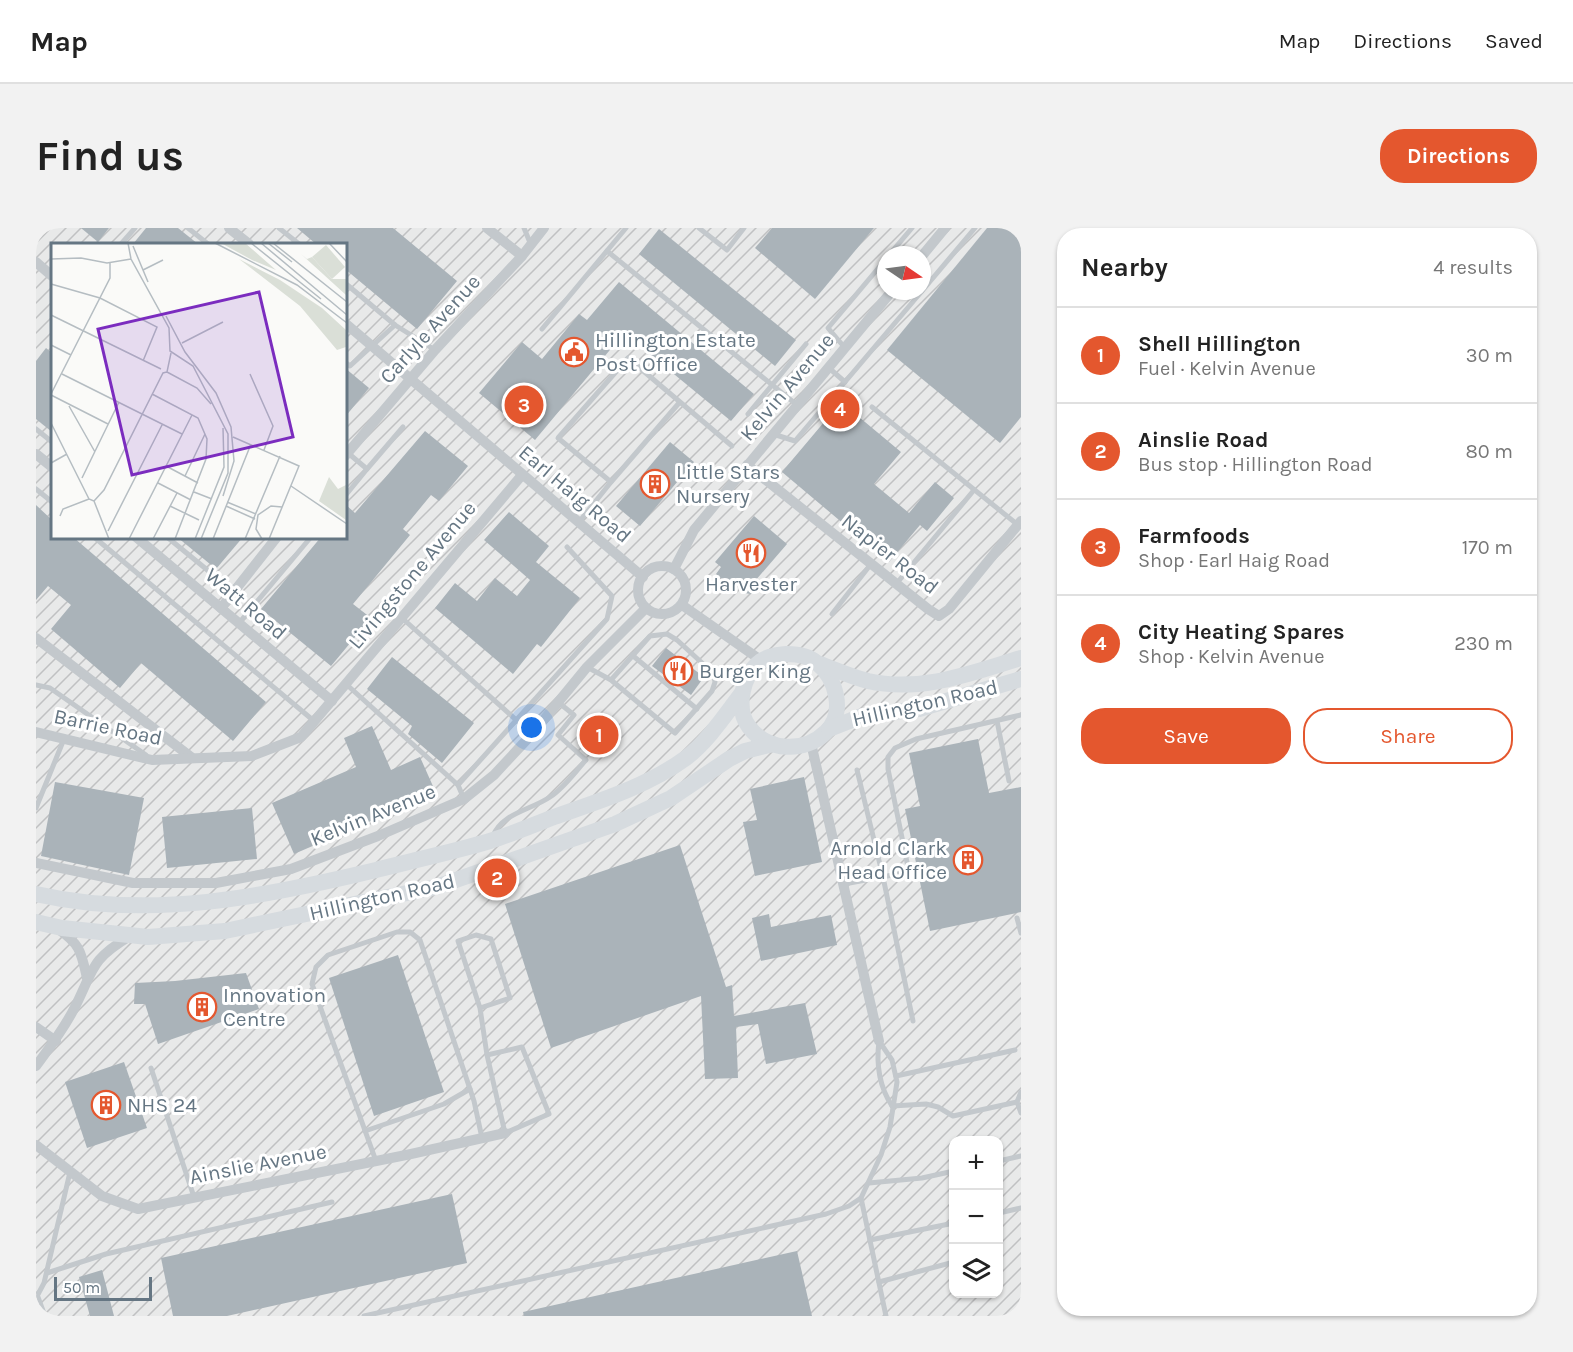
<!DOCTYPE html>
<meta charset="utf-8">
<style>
:root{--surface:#fff;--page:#f2f2f2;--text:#222;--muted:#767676;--line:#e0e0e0;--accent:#e4572e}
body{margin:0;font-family:Karla,sans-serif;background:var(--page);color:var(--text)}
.controls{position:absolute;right:18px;bottom:18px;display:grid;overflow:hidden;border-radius:12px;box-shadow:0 2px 4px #0004}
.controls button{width:54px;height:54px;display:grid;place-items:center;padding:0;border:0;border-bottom:2px solid var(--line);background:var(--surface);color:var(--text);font:30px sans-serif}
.compass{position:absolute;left:841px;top:18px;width:54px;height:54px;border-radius:50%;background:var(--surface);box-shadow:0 2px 4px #0004;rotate:103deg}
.scale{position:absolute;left:18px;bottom:15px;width:98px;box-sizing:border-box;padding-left:6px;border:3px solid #657683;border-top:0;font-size:16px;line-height:21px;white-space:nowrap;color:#657683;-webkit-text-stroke:4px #fff;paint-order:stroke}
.you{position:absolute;left:496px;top:500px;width:21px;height:21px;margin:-15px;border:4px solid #fff;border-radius:50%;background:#1a73e8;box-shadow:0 0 0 9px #1a73e833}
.badge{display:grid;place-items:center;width:39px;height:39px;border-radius:50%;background:var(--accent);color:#fff;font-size:20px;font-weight:700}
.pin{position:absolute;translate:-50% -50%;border:3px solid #fff;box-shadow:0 2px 6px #0006}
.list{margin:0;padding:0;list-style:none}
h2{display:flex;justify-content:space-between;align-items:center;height:78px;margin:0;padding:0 24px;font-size:26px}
h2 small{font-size:20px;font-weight:400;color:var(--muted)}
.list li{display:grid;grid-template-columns:39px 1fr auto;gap:18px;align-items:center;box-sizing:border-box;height:96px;padding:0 24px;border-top:2px solid var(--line)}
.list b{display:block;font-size:22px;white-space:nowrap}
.list p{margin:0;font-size:20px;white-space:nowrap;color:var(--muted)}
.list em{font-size:20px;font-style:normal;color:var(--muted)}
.actions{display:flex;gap:12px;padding:18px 24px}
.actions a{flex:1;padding:14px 0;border:2px solid var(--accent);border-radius:24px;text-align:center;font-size:21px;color:var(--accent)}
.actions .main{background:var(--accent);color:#fff}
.icon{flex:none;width:33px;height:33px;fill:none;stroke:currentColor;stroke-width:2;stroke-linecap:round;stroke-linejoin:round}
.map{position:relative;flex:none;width:985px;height:1088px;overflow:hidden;border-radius:24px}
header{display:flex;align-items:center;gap:36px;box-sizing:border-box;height:84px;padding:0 30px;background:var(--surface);border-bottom:2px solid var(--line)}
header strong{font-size:28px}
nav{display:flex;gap:33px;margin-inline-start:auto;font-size:21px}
.intro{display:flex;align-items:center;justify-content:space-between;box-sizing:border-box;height:144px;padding:0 36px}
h1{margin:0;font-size:42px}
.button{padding:15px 27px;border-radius:24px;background:var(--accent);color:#fff;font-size:21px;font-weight:700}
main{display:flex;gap:36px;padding:0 36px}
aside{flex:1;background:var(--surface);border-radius:24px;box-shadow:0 2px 4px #0004}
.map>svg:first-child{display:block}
.industrial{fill:url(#industrial-furrows);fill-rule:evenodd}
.building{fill:#aab3b9}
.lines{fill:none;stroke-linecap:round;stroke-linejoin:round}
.service{stroke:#c3c8cc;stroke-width:5}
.minor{stroke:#c3c8cc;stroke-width:10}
.primary{stroke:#d6dbdf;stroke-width:16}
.labels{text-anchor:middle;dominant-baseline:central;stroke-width:6;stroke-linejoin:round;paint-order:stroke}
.street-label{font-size:21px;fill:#657683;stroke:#fff}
.poi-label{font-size:21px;fill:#657683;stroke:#fff;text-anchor:start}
.inset-road{fill:none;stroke:#b5bdc2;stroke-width:1.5}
.view{fill:#7b2cbf;fill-opacity:0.15;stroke:#7b2cbf;stroke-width:3}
.inset-edge{fill:none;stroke:#657683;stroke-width:3}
</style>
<header>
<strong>Map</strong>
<nav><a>Map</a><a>Directions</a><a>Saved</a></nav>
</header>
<div class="intro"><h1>Find us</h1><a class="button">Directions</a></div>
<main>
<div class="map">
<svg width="985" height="1088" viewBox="0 0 985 1088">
<defs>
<pattern id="industrial-furrows" width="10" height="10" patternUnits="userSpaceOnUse" patternTransform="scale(1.5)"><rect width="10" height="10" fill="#e8e9e9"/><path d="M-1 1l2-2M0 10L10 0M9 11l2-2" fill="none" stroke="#c0c1c2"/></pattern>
</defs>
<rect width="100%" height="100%" fill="#fafaf8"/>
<path class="industrial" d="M0 0H985V1088H0ZM16 16H309V309H16ZM850 27H886V63H850ZM918 912H963V1066H918Z"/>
<g class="building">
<path d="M45 0H73L62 14Z"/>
<path d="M110 0H142L162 16H97Z"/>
<path d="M261 0H357L421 53 381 101 309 41V16H280Z"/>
<path d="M736 0H838L779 71 719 20Z"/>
<path d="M951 0H985V189L964 215 851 122Z"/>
<path d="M623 1 760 112 739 138 603 26Z"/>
<path d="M583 54 718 166 695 193 588 105 499 212 443 165 486 114 506 131 543 86 551 92Z"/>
<path d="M10 120 16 125V204L0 191V133Z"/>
<path d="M309 140 333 160 309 189Z"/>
<path d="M805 174 865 224 838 256 873 285 899 254 918 270 891 303 884 297 853 334 746 244Z"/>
<path d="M389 203 432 238 403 273 395 267 367 301 374 307 317 376 335 390 295 438 225 381 285 309H309V276L319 285Z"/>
<path d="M634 214 658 234 604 298 580 278Z"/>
<path d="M0 277 16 292V309H37L230 474 197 513 105 435 84 460 15 401 35 377 12 358 0 372Z"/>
<path d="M473 284 513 318 500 334 544 370 505 419 501 416 477 446 399 380 419 355 441 373 459 350 481 368 494 352 448 312Z"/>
<path d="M718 288 751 316 719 353 720 359 715 366 708 365 699 357 697 360 680 346 685 339 679 334Z"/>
<path d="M141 309H207L180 341Z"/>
<path d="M630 420 668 449 655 467 616 438Z"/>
<path d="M356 429 438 495 406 535 372 506 376 498 331 461Z"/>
<path d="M336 498 355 542 384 529 400 565 258 626 236 575 320 539 308 510Z"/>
<path d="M942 511 953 565 985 559V684L894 703 869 581 884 578 873 525Z"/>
<path d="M768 549 786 634 719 648 707 594 721 592 714 561Z"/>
<path d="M19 554 108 570 93 647 5 628Z"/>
<path d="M216 580 221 631 131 640 126 589Z"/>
<path d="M644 617 690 759 696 757 698 788 769 775 781 826 730 836 722 796 700 799 702 850 669 851 665 768 515 820 469 676Z"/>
<path d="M733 686 735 699 795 687 801 717 725 733 716 690Z"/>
<path d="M362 727 408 864 338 888 293 750Z"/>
<path d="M210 745 223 781 122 816 109 776H98L99 755 139 753Z"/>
<path d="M88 834 111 900 51 920 29 854Z"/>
<path d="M416 966 431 1035 191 1088H137L125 1030Z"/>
<path d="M761 1023 776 1088H488L487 1084Z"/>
<path d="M66 1042 78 1088H54L43 1049Z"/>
</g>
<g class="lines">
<g class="service">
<path d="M152 0 172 16"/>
<path d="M243 0 263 16"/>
<path d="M488 0 495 17"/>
<path d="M663 0 691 22 708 0"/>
<path d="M85 16 99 0"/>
<path d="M571 23 761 177"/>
<path d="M853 27 876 0"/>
<path d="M309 55 359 97 399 122"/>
<path d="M886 63 939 0"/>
<path d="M506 101 590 0"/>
<path d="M809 120 792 100 850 31"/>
<path d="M309 134 314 138 359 97"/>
<path d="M793 140 809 154"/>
<path d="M836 179 982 297"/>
<path d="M712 186 770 116"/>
<path d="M0 201 16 214"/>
<path d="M737 206 759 213 886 63"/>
<path d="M312 225 331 241 367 199"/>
<path d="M575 254 522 210 592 130 696 218"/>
<path d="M0 261 16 274"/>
<path d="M309 268 331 241"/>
<path d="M543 294 575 254 643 175"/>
<path d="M58 309 278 493"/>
<path d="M131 309 197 363"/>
<path d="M861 355 938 262"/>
<path d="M796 386 835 336"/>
<path d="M366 390 496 506"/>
<path d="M203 395 275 309"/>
<path d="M596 427 661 481"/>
<path d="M551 439 575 452 639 505 676 463 679 454 677 445 641 412 631 406 614 408 575 452"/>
<path d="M310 456 422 557 428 571"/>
<path d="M0 457 14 460 110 527"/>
<path d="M961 493 973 553"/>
<path d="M821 542 847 649 877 793"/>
<path d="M422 557 571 391 576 368 531 319"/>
<path d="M0 580 28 511"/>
<path d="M457 608C466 585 495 582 514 569 528 560 539 544 550 532L522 507 538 487 522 474"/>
<path d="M808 656 873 644 852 541V529L859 520 880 511 985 487"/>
<path d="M981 690 985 705"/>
<path d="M444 780 474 770 455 711 440 707 422 713 444 780 451 827 469 905 513 886 486 819 451 827"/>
<path d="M843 813C840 836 843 858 856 878"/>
<path d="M115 840 158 969"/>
<path d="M860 848 979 822"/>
<path d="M985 864 981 874 985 885"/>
<path d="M856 878 890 876 902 879 917 888 981 874"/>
<path d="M329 903 408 876 434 861"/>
<path d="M340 933 276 756 280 739 292 727 361 704H374L384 712 438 873 446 910"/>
<path d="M963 933 985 928"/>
<path d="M833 955 886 950 918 943"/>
<path d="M825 970 850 1088"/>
<path d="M963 985 985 980"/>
<path d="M834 1012 918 995"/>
<path d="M11 1045 70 1026 296 974"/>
<path d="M843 1054 918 1034"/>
<path d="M2 1069 9 1088"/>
<path d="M0 1070 8 1055 34 944"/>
<path d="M328 1088 790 986 813 978 825 970 845 927 854 899 861 854 856 832 843 813"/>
</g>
<g class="minor">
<path d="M193 0 213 16"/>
<path d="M451 0 486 28"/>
<path d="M886 28 909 0"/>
<path d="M0 34 16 48"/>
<path d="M309 95 607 349"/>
<path d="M0 226 16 239"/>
<path d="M309 228 399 122 486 28 508 0"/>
<path d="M711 237 892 381 903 388 913 381 985 293"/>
<path d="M100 309 296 473"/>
<circle cx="626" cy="362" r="24"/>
<path d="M638 341 658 302 856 63"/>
<path d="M646 377 726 433"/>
<path d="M185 380 241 309"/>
<path d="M0 410 155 529"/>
<path d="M0 504 116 532 216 528 265 509 486 247"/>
<path d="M775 515 843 813"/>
<path d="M0 635 97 655H180L255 641 342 608 428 571 458 547 496 506 551 439 610 380"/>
<path d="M22 701C45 717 45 724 51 750"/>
<path d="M0 799 20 813"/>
<path d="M0 838C14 819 28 801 39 779 58 741 54 732 94 708"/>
<path d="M0 917 66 968 102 981 375 926 469 905"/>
</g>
<g class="primary">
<path d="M751 426C762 426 773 428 781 435 800 450 810 485 790 504 769 525 732 524 713 499 699 480 706 447 725 433 732 428 742 427 751 426Z"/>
<path d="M784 436C800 442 816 449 832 453 885 465 935 445 985 430"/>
<path d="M793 501 826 488 883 481 985 451"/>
<path d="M0 666C115 692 228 669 340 642 378 632 417 624 454 613 476 606 497 597 518 589 563 573 610 559 650 530 672 513 689 487 706 465"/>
<path d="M0 694 26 700 112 709 189 703 400 659 579 596 635 570 693 531 709 523 737 516"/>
</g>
</g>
<defs>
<g id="civic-ring" transform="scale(1.5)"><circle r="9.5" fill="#fff" stroke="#e4572e" stroke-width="1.5"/><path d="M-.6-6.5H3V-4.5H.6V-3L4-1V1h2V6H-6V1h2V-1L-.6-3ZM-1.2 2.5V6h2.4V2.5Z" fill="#e4572e"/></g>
<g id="building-ring" transform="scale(1.5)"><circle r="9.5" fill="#fff" stroke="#e4572e" stroke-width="1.5"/><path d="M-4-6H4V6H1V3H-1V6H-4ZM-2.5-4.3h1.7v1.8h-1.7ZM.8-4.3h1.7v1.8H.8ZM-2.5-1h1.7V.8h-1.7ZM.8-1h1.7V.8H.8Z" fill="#e4572e"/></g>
<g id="restaurant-ring" transform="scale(1.5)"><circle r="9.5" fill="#fff" stroke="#e4572e" stroke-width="1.5"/><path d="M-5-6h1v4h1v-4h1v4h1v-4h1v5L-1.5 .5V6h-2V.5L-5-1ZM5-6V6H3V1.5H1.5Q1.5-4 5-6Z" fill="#e4572e"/></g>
</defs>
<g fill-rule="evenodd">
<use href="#civic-ring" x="538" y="124"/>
<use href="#building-ring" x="619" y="256"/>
<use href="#restaurant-ring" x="715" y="325"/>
<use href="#restaurant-ring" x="642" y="443"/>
<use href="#building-ring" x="932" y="632"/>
<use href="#building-ring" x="166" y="779"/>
<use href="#building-ring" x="70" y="877"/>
</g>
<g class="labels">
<g class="street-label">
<text transform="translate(394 101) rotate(-48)">Carlyle Avenue</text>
<text transform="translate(751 159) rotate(-50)">Kelvin Avenue</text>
<text transform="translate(539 266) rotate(40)">Earl Haig Road</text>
<text transform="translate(854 326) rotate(38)">Napier Road</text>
<text transform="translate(376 347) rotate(-50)">Livingstone Avenue</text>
<text transform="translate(210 376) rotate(40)">Watt Road</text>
<text transform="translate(889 475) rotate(-13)">Hillington Road</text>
<text transform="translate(72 499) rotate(12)">Barrie Road</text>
<text transform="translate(337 587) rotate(-22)">Kelvin Avenue</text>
<text transform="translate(346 669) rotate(-13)">Hillington Road</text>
<text transform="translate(222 936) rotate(-11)">Ainslie Avenue</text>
</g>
<g class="poi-label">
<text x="559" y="112">Hillington Estate<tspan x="559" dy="24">Post Office</tspan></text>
<text x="640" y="244">Little Stars<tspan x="640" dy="24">Nursery</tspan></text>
<text x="715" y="356" text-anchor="middle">Harvester</text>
<text x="663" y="443">Burger King</text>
<text x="911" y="620" text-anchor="end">Arnold Clark<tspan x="911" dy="24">Head Office</tspan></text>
<text x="187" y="767">Innovation<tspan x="187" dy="24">Centre</tspan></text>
<text x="91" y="877">NHS 24</text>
</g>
</g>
<g transform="translate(15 15)">
<rect width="296" height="296" fill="#fafaf8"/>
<path d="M278 234 287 246 295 242V277L268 258Z" fill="#dadfd7"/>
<path d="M170 0H194L225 27 201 17ZM250 11 256 16 261 14 281 36H295V52ZM188 16 229 37 271 65 295 87V104L286 107 249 63Z" fill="#dadfd7"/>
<path d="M275 2 294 24 281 36 261 14Z" fill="#dadfd7"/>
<path class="inset-road" d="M77 0 80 16 118 85 119 108 142 123 177 191V230L150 296M164 0 246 42 296 80M200 0 270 56M210 0 296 72M217 0 241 19M222 0 296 59M278 0 296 19M82 3 97 39M0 16 30 15 56 20 80 16M92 27 112 17M0 41 49 55 106 84 92 118M0 72 110 126M115 73 134 109 165 150 180 184 183 218 172 253M131 100 172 79M0 102 20 112M116 129 146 145 160 161M11 131 131 191M199 131 222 183 213 207M0 151 59 35V19M101 151 147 175 156 196 155 216 124 296M0 152 57 181M18 163 44 209M0 180 38 256 43 258 58 296M182 194 248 223 218 296M0 220 16 211M115 223 147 240M134 233 154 191M31 235 68 159M107 240 140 257M240 243 296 281M143 249 161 256M43 258 53 247 112 130 116 129 120 110M176 259 205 271M119 263 148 277M175 263 204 276M9 273 12 266 38 256M57 288 111 182M78 296 141 172M102 296 126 250M144 296 173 224 172 185M162 296 200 201M194 296 229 213M211 296 205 286 207 272 220 263 231 264"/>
<path class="view" d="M208 49 242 194 81 232 47 86Z"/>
<rect width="296" height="296" class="inset-edge"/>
</g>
</svg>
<div class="controls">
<button>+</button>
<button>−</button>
<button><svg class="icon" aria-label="layers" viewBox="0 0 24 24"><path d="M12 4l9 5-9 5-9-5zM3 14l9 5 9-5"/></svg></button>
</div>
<svg class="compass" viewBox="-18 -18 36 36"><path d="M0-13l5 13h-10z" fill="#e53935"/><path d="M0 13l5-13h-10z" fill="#767676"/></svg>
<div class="scale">50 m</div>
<div class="you"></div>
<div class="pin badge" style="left:563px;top:507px">1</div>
<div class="pin badge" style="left:461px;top:650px">2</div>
<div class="pin badge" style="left:488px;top:177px">3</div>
<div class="pin badge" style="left:804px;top:181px">4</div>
</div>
<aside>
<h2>Nearby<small>4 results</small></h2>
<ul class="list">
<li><span class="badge">1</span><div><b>Shell Hillington</b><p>Fuel · Kelvin Avenue</p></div><em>30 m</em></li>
<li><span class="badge">2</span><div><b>Ainslie Road</b><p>Bus stop · Hillington Road</p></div><em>80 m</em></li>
<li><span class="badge">3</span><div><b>Farmfoods</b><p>Shop · Earl Haig Road</p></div><em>170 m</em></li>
<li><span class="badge">4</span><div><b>City Heating Spares</b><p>Shop · Kelvin Avenue</p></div><em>230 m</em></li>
</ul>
<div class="actions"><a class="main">Save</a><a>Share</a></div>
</aside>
</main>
